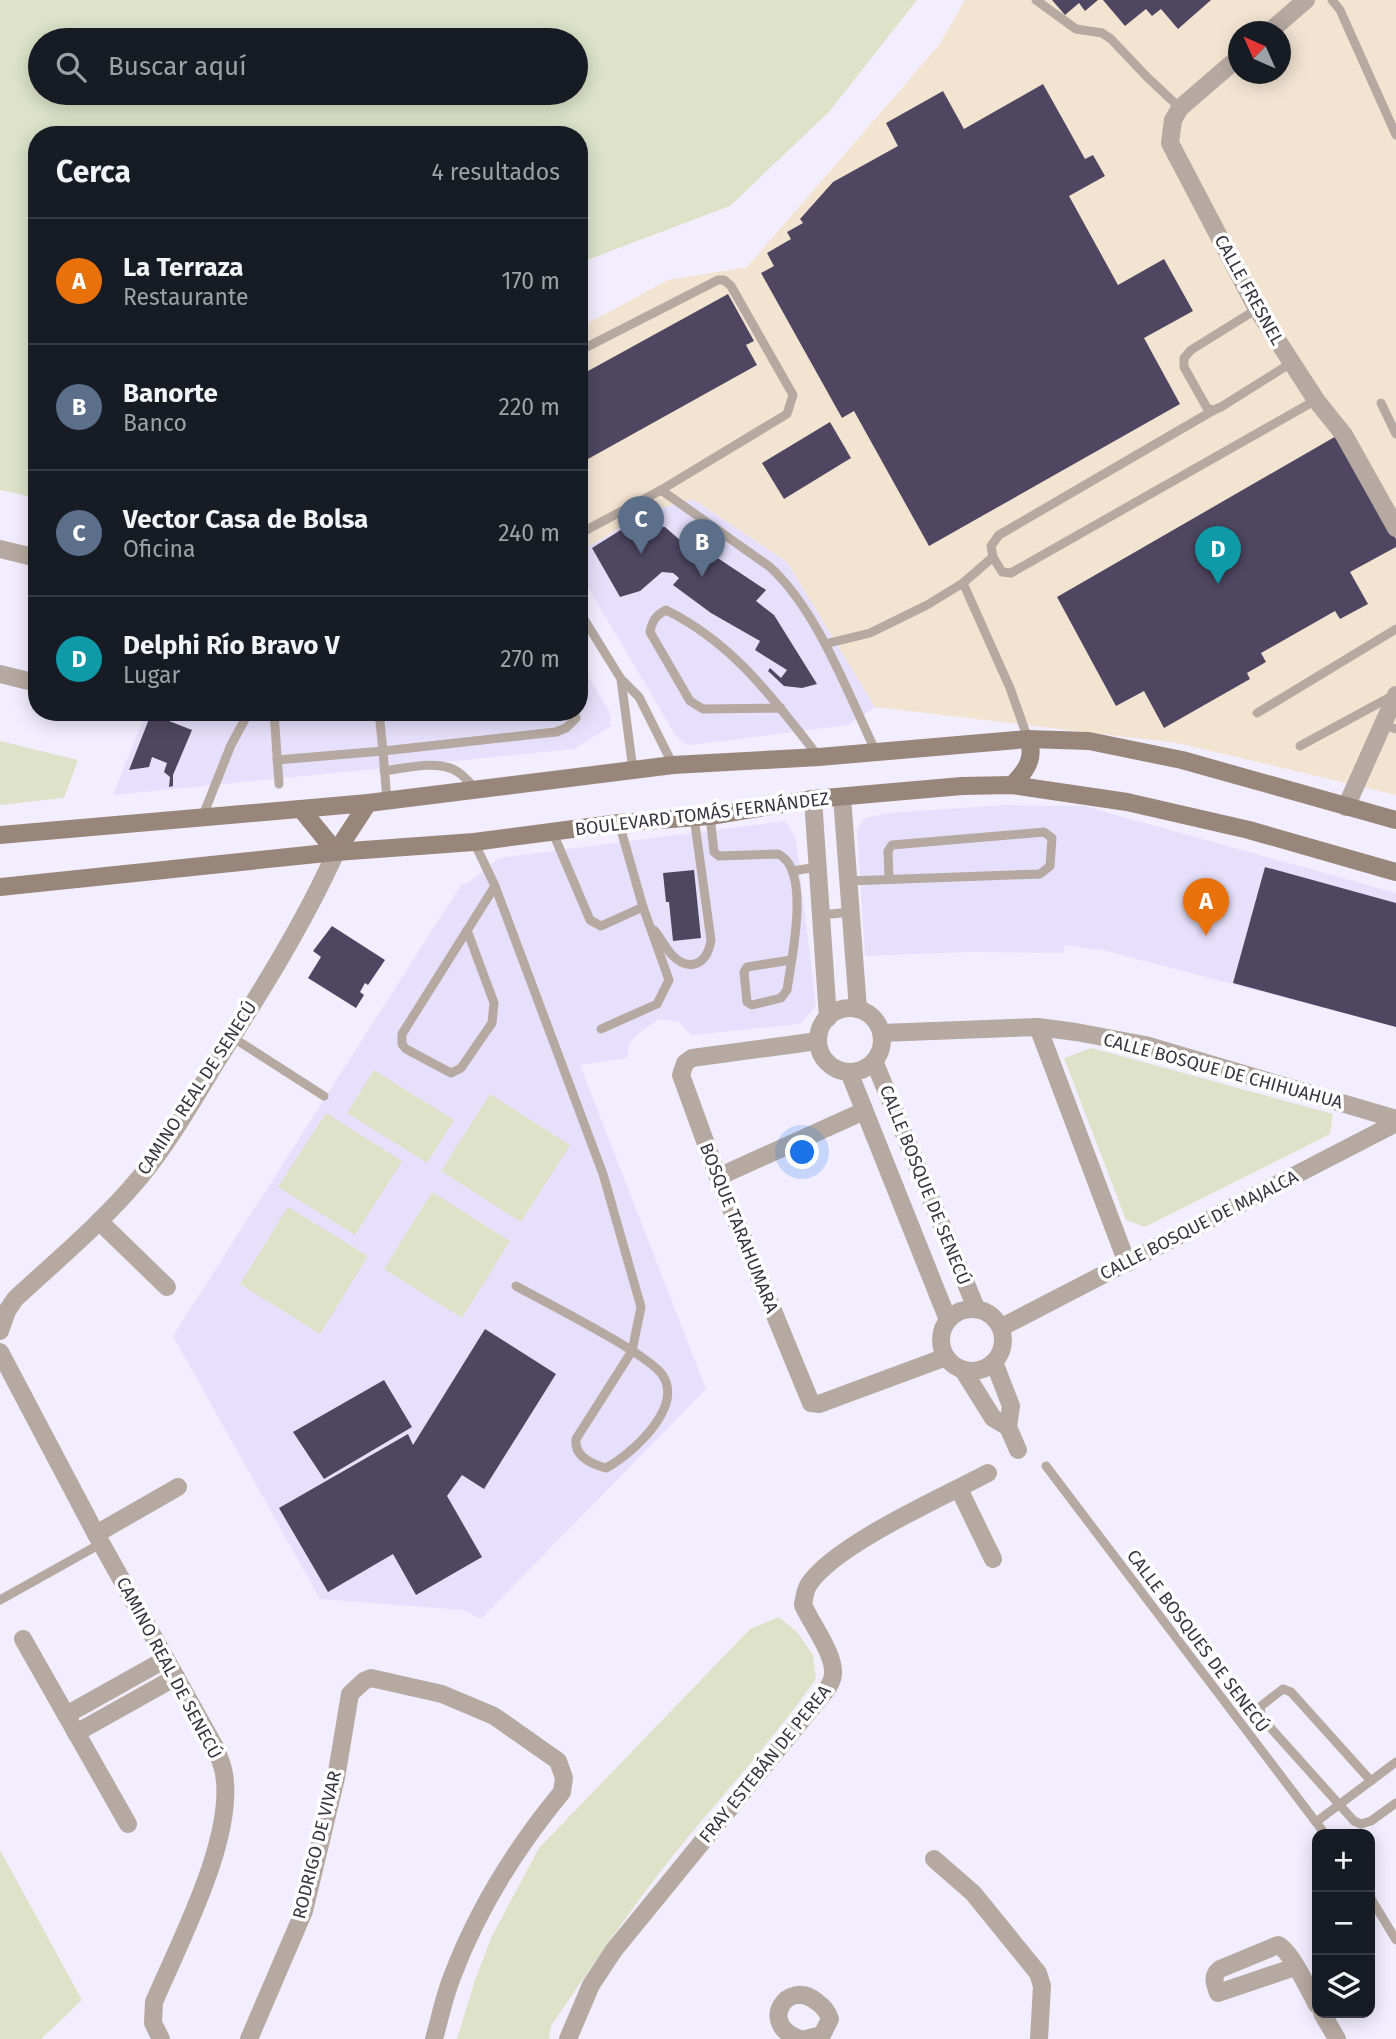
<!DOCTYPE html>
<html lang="es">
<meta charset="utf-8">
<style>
:root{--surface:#171b24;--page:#20242c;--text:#f1f3f6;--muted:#9ea1a6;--line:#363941;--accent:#2076a6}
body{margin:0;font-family:"Fira Sans",sans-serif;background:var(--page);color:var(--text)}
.controls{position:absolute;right:21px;bottom:21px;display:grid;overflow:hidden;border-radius:14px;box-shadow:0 4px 18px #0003}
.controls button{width:63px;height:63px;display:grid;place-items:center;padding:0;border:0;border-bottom:2px solid var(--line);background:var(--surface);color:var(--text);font:35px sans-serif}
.compass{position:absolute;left:1228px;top:21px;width:63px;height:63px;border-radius:50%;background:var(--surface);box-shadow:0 4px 18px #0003;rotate:315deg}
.you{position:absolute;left:803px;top:1153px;width:24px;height:24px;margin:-18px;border:5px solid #fff;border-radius:50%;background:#1a73e8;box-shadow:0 0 0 10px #1a73e833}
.badge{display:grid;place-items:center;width:46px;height:46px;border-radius:50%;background:var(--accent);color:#fff;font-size:23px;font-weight:700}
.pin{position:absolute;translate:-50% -58px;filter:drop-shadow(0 2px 4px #0008)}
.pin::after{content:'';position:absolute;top:37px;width:24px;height:21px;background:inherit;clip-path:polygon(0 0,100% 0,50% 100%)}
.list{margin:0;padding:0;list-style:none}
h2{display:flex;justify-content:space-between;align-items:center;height:91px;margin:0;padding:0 28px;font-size:30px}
h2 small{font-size:23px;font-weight:400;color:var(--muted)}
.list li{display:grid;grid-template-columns:46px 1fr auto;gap:21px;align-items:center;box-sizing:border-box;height:126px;padding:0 28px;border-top:2px solid var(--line)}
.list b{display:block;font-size:26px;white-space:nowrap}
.list p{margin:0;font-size:23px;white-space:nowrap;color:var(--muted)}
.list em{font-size:23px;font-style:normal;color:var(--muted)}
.icon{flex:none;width:38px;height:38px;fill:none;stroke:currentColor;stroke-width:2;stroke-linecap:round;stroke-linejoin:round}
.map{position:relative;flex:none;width:1396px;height:2039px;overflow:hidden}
.search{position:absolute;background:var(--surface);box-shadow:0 4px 18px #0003;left:28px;top:28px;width:560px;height:77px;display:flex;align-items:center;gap:18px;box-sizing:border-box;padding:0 24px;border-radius:38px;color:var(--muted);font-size:26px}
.panel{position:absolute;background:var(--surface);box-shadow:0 4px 18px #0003;left:28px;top:126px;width:560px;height:595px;border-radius:28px}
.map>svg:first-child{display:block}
.built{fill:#e7e0fc}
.industrial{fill:#f3e4d2;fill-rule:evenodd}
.green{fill:#dde2c9;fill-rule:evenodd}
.building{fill:#4f4761}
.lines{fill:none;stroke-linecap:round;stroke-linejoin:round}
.service{stroke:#b6a9a1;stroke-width:9}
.minor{stroke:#b6a9a1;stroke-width:18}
.tertiary{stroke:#b6a9a1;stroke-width:18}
.secondary{stroke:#99867a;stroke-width:18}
.labels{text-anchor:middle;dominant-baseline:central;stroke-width:7;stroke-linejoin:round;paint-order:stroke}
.street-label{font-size:18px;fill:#393641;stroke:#fff}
</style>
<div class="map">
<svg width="1396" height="2039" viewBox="0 0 1396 2039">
<rect width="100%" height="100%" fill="#f2eeff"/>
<g class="built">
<path d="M693 499 787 562 875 707 848 725 691 745H686L676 736 579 572V552L647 512Z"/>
<path d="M579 661 610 713 611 726 574 749 113 795 146 712H579Z"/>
<path d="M1004 805 1084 806 1396 893V1027L1107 951 1065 945 1063 953 969 952 865 956 857 829 865 818 889 813Z"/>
<path d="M785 821 796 839 816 1006 800 1024 691 1035 679 1022 659 1019 635 1036 629 1045 627 1058 580 1065 706 1389 481 1619 463 1610 320 1599 173 1336 461 885 468 883 499 858Z"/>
</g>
<path class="industrial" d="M965 0H1396V795L1177 743 875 707 787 562 693 499 647 512 579 552V328L668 280 747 267 939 45ZM1238 32H1280V74H1238Z"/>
<g class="green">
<path d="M0 0H917L829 112 730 206 579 263V135H37V498L0 490ZM40 40H576V93H40Z"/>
<path d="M0 741 78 760 64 798 0 805Z"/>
<path d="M1092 1048 1333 1114 1330 1134 1145 1227 1126 1220 1064 1058Z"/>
<path d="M374 1070 454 1120 427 1163 347 1113Z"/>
<path d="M490 1094 570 1145 521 1222 441 1171Z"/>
<path d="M326 1113 402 1161 355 1235 278 1187Z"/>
<path d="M432 1192 510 1241 462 1318 384 1269Z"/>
<path d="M288 1207 368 1256 320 1334 240 1284Z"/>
<path d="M779 1617 797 1632 813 1655 816 1679C773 1740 722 1795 675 1853 631 1908 591 1967 551 2026L549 2039H457L475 1980 492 1936 539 1848 750 1629Z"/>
<path d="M0 1850 82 2000 41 2039H0Z"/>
</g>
<g class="building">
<path d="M1052 0H1098L1085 11 1079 3 1065 15Z"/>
<path d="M1103 0H1211L1178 29 1161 9 1152 16 1146 9 1125 26Z"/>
<path d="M1043 84 1085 159 1093 155 1105 176 1069 196 1118 285 1164 259 1193 311 1144 338 1180 404 929 546 854 411 842 418 761 273 774 266 767 253 791 239 787 232 803 223 800 219 833 182 898 146 886 123 943 91 964 129Z"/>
<path d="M728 294 754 341 746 345 757 365 579 464V376Z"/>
<path d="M830 422 851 458 784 499 762 463Z"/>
<path d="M1338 435 1396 539V547L1350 572 1368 604 1340 619 1335 611 1261 653 1266 662 1247 673 1250 679 1164 728 1144 691 1116 706 1057 597Z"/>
<path d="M632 523 665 527 697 555 701 547 766 590 756 601 774 615 817 684 802 688 784 686 768 671 770 668 781 678 787 670 755 650 760 641 711 613 673 585 679 578 673 573 662 572 640 591 620 597 592 548Z"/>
<path d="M151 714 192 730 173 775V786L169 787 170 777 164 772 167 763 152 757 149 767 129 770Z"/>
<path d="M1265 867 1396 903V1027L1233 983Z"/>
<path d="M694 870 701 938 673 941 669 902H666L663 873Z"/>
<path d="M332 926 385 960 368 985 365 983 360 992 364 995 356 1008 308 978 321 957 313 951Z"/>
<path d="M485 1329 556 1374 484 1489 462 1475 447 1496 482 1557 416 1595 393 1554 328 1592 279 1508 408 1434 413 1445Z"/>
<path d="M384 1380 412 1427 324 1479 293 1432Z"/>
</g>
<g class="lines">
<g class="service">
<path d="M1036 0 1076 29 1102 33 1111 39 1147 77 1180 108"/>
<path d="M1332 0 1340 10 1396 135"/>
<path d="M1257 309 1191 350 1184 358V367L1207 408 1214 410 1221 407 1291 363"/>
<path d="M579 351 718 280H724L731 286 793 395 787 414 661 490 579 534"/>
<path d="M1381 403 1396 434"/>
<path d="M1214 410 999 535 991 546 993 557 1002 572 1011 573 1316 400"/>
<path d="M661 490 770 567C818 611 848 694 876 752"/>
<path d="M963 583 993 557"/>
<path d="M579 611 621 679 639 697 673 765"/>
<path d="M825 644 870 633 927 605 963 583 1010 688 1028 739"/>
<path d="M621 679 633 770"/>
<path d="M781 708 703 709 690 701 650 632C652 621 656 615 666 610 733 643 773 698 818 756"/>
<path d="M274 712 279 784"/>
<path d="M1257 713 1396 629"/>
<path d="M1382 725 1396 729"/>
<path d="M1300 746 1394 695"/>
<path d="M277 760 383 751 379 712"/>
<path d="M384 771C406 768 439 759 458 772 465 777 470 783 475 788"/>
<path d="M387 801 383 751 556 732 566 728 576 718 574 712"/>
<path d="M710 816 714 852 719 856 778 854C812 869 791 961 787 990L781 998 752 1005 747 1002 744 972 747 967 791 960"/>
<path d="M202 818 231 745 249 712"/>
<path d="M553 833 590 920 601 926 643 907"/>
<path d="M474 842 495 886 603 1174 641 1307 632 1351 576 1439C574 1456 591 1464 606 1468 632 1454 683 1408 663 1376 651 1355 543 1301 516 1286"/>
<path d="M792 871 818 867"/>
<path d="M848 881 1040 874 1050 866 1052 838 1044 832 892 845 888 851 889 879"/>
<path d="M821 915 851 912"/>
<path d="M467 930 494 1003 492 1023 461 1068 451 1073 406 1049 402 1044V1034L495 886"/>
<path d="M654 930C660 937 665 947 671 954 689 973 707 965 711 940L694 817"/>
<path d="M601 1029 657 1004 669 980 643 907 619 823"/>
<path d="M232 1037 324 1096"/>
<path d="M1046 1466 1325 1834"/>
<path d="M0 1600 102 1543"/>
<path d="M1371 1781 1291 1692 1283 1689 1261 1706 1260 1716 1354 1821 1361 1824 1371 1821 1396 1803"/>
<path d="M1316 1822 1396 1762"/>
<path d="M1370 1897 1396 1940"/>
</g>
<g class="minor">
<path d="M1269 32 1306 0"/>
<path d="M1238 58 1180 108 1173 120 1170 143 1257 309 1316 400 1344 435 1396 528"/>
<path d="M0 549 37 558"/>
<path d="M0 674 37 683"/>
<path d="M842 797 858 1009"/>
<path d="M813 799 828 1018"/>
<path d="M1346 807 1396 695"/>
<circle cx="850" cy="1040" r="32"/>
<path d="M1038 1027 1127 1263"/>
<path d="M881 1033 1038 1027 1076 1032 1145 1045 1396 1119"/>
<path d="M818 1041 692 1058 685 1063 681 1075 718 1177 811 1403 819 1404 946 1357"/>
<path d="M874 1061 976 1308"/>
<path d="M849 1072 948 1320"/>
<path d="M718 1177 864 1111"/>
<path d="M99 1221 167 1287"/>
<circle cx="972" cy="1340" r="31"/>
<path d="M1002 1327 1396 1123"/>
<path d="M994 1362 1011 1406 1008 1427 1018 1450"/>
<path d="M963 1370 993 1418 1008 1427"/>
<path d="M959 1489 993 1559"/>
<path d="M96 1534 178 1487"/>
<path d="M23 1639 128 1824"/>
<path d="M66 1715 166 1659"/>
<path d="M76 1733 176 1677"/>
<path d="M934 1859 973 1893 1038 1973 1042 1986 1039 2039"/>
<path d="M1295 1967 1218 1993C1215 1984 1211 1976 1220 1969L1278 1945C1291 1951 1309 1990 1317 2005"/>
<path d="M1322 2013 1337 2039"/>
<path d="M249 2039 304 1911 336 1778 350 1694 364 1681 371 1678 442 1694 494 1716 558 1761 564 1778 562 1792C515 1849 478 1908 452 1977 444 1997 440 2018 434 2039"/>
<path d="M568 2039 591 1985 614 1950 827 1689C830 1684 833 1680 833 1674 835 1655 811 1623 803 1605 804 1598 805 1590 809 1584 836 1544 943 1497 988 1473"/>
<path d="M800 2039C757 2025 787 1977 817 2002 824 2007 828 2012 830 2019L822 2035 805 2039"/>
</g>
<g class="tertiary">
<path d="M0 1331 7 1311 15 1299C57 1260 104 1221 141 1176 170 1141 193 1100 217 1061 260 993 303 925 336 852"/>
<path d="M0 1352 96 1534 216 1749C219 1757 223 1766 224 1774 235 1838 179 1943 154 2002L153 2023 161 2039"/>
</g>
<g class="secondary">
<path d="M1012 785C1025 772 1036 758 1028 739"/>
<path d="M301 809 336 852 368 803"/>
<path d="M0 835 368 803 673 765 819 757 1028 739 1089 741 1182 760 1396 820"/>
<path d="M0 887 336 852 474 842 619 823 710 816 813 799 962 786 1012 785 1127 802 1249 830 1396 872"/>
</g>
</g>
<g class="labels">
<g class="street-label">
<text transform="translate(1249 290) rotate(61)">CALLE FRESNEL</text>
<text transform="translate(702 814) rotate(-7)">BOULEVARD TOMÁS FERNÁNDEZ</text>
<text transform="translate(1223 1071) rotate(15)">CALLE BOSQUE DE CHIHUAHUA</text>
<text transform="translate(197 1088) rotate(-57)">CAMINO REAL DE SENECÚ</text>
<text transform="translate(925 1185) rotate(68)">CALLE BOSQUE DE SENECÚ</text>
<text transform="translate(1199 1225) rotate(-27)">CALLE BOSQUE DE MAJALCA</text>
<text transform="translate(739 1228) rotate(68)">BOSQUE TARAHUMARA</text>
<text transform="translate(1198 1641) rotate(53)">CALLE BOSQUES DE SENECÚ</text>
<text transform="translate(169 1668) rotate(62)">CAMINO REAL DE SENECÚ</text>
<text transform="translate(765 1764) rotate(-51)">FRAY ESTEBÁN DE PEREA</text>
<text transform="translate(317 1845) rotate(-76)">RODRIGO DE VIVAR</text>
</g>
</g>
</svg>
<div class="controls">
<button>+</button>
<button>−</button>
<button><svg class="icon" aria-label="layers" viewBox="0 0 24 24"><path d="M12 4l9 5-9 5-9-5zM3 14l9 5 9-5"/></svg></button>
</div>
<svg class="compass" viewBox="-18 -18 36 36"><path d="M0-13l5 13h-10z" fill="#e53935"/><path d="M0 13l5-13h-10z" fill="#9ea1a6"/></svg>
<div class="you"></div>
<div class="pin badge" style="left:1206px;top:936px;background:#e8710a">A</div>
<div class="pin badge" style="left:702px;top:577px;background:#5c6f8a">B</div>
<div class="pin badge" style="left:641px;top:554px;background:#5c6f8a">C</div>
<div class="pin badge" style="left:1218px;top:584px;background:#0f9aa8">D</div>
<div class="search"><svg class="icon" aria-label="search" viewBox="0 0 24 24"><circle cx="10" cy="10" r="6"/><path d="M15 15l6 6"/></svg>Buscar aquí</div>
<section class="panel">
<h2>Cerca<small>4 resultados</small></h2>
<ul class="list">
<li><span class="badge" style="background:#e8710a">A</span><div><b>La Terraza</b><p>Restaurante</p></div><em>170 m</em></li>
<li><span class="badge" style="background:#5c6f8a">B</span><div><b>Banorte</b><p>Banco</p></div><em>220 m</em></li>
<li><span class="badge" style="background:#5c6f8a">C</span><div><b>Vector Casa de Bolsa</b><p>Oficina</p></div><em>240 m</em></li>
<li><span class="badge" style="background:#0f9aa8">D</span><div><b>Delphi Río Bravo V</b><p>Lugar</p></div><em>270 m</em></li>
</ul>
</section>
</div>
